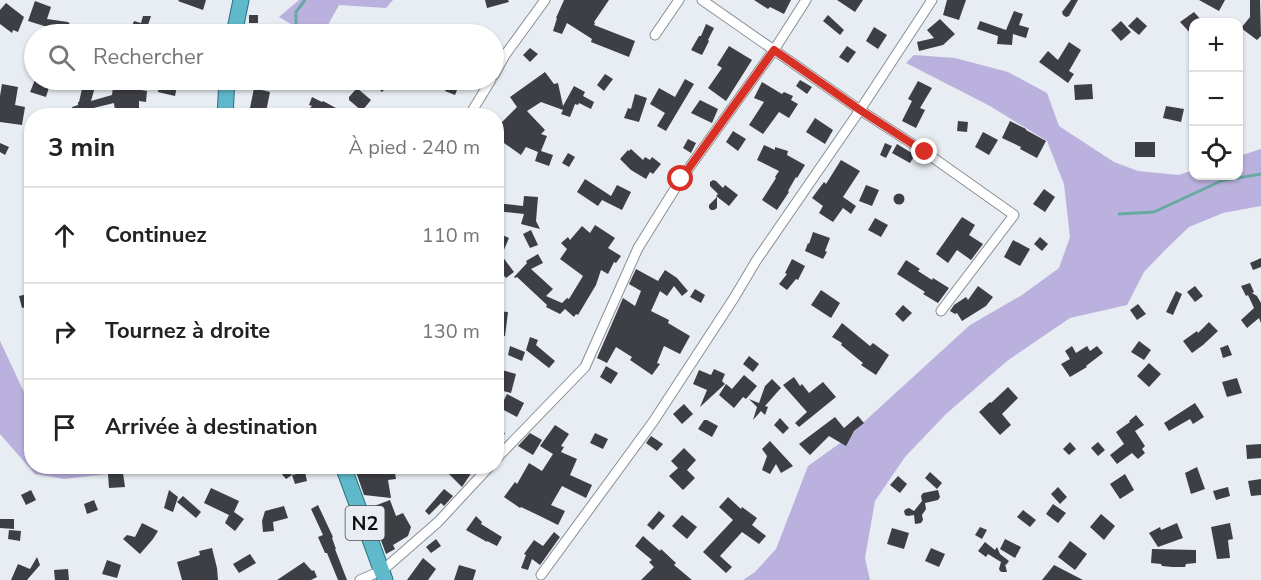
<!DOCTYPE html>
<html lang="fr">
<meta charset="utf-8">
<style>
:root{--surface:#fff;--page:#f2f2f2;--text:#222;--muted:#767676;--line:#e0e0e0}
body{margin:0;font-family:"Nunito Sans",sans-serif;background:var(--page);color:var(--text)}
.controls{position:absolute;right:18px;top:18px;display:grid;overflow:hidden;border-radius:12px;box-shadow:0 2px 4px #0004}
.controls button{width:54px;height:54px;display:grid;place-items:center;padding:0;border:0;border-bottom:2px solid var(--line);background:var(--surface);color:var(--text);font:30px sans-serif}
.stop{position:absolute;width:18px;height:18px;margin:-14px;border:4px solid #d93025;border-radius:50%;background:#fff}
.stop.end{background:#d93025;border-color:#fff;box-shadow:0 2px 6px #0008}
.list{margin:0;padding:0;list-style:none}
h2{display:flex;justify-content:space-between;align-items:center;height:78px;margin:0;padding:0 24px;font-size:26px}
h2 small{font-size:20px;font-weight:400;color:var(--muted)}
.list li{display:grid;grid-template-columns:39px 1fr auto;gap:18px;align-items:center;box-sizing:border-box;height:96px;padding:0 24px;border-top:2px solid var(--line)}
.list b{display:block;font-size:22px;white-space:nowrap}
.list em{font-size:20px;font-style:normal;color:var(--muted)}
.icon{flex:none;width:33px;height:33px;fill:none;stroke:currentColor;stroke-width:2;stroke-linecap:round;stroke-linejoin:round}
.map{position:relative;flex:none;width:1261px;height:580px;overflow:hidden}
.search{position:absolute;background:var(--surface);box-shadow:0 2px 4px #0004;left:24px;top:24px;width:480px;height:66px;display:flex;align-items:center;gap:15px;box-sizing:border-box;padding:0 21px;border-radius:33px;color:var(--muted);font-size:22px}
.panel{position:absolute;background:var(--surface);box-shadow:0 2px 4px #0004;left:24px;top:108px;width:480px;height:366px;border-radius:24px}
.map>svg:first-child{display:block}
.green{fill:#bbb1de}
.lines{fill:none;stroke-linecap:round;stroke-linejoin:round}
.stream{stroke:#6aa9a2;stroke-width:3}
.building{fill:#3d3f45}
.minor-casing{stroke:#898f93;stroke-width:11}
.trunk-casing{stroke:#297181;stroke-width:17}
.minor{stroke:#fff;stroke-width:9}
.trunk{stroke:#60b8cb;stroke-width:15}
.route{stroke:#d93025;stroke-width:8}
.labels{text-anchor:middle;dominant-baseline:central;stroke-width:6;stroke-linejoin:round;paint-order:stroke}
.shield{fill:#e7edf2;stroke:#4d5053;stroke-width:1.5}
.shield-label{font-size:20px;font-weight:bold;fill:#0b0d0f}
</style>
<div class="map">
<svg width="1261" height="580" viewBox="0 0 1261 580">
<rect width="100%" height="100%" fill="#e7edf2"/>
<g class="green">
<path d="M299 0H393L386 8 339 5 323 34H296V27L279 17Z"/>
<path d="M914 55 955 58 1008 72 1047 93 1059 126 1114 162 1138 171 1179 175 1193 170 1194 176H1238L1239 156 1261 149V206L1223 213 1189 227 1167 248 1144 272 1127 305 1070 318 1007 361 946 414 905 457 875 501 865 558 870 580H743L755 572 776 549 808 466 843 441 970 325 1022 295 1059 268 1070 237 1064 184 1047 141 990 106 906 63Z"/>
<path d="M0 341 24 392 31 394 32 466 104 467 108 474 64 479 35 474 0 434Z"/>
</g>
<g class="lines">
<g class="stream">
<path d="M296 34V12L305 0"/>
<path d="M1119 214 1154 212 1221 181 1261 174"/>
</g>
</g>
<g class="building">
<path d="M179 0H206L203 10 178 1Z"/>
<path d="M485 0H508L509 2 487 8Z"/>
<path d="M564 0H609L594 22 595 23 594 25 635 41 629 57 591 42 592 39 567 23 562 34 553 31 557 18H556Z"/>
<path d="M754 0H791L784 14 770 7 768 9Z"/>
<path d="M837 0H863L855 12Z"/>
<path d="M947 0H966L959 20 943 15Z"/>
<path d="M1071 0H1078L1069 16 1066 17 1063 15 1062 12Z"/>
<path d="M1199 0H1225L1219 11Z"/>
<path d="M1250 0H1260L1261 36 1257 40 1241 28 1250 17Z"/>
<path d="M35 1 51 7 47 19 68 22 73 27 66 34H53L54 29 28 21Z"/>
<path d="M6 3 24 17 18 32 13 30 12 33 0 24V10Z"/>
<path d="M1014 11 1023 14 1019 25 1029 28 1026 38 1013 34 1012 45 997 44 998 36 977 29 980 21 1006 30Z"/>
<path d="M1194 12 1203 22H1194V37L1180 22Z"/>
<rect x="249" y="15" width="9" height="8"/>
<path d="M828 15 844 30 840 35 823 21Z"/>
<path d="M143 16H151L145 34H129L134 21 141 23Z"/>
<path d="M1137 17 1147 26 1139 35 1128 26Z"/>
<path d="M940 19 955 34 943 45 919 51 917 42 934 38 927 30Z"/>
<path d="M1121 21 1131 32 1121 41 1111 30Z"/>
<path d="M706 24 714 28 708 40 709 41 702 55 691 50 699 36H701Z"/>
<path d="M187 26 213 31 212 34H185Z"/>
<path d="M874 27 887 35 878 49 866 41Z"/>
<path d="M1069 42 1081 50 1069 71 1074 74 1068 83 1039 62 1048 51 1058 60Z"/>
<path d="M729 46 752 60 726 101 708 88 722 68 717 65Z"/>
<path d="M847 46 856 52 848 63 839 57Z"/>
<path d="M530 48 538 54 530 62 523 55Z"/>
<path d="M545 72 554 84 558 83 563 106 574 86 585 92 583 96 594 102 591 109 579 103 578 105 575 104 570 117 561 114 563 110 541 102 527 111 545 130 541 134 547 136 541 151 553 155 549 166 535 161 538 152 526 147 521 155 504 143 503 144 496 139V122L500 124 517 107 510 97Z"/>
<path d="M605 74 613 79 604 91 597 85Z"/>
<path d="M685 79 694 84 666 131 657 126 665 113 650 104 659 88 675 97Z"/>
<path d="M35 80 50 84 46 97 30 92Z"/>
<path d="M84 80H97L91 101 112 95 114 80H126L125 87 147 91 146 102 139 101V109L115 111 114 103 73 113 72 107 78 105V102H79Z"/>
<path d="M160 80 178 81 175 96 158 92Z"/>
<path d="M382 80H393L382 92 376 86Z"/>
<path d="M449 80H461L455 95 445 91Z"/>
<path d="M800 80 812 87 807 94 796 86Z"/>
<path d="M918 81 932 88 920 108 925 110 916 128 902 121 912 101 908 99Z"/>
<path d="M762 82 782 94 784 92 793 96 791 100 798 104 789 118 779 112 763 134 749 125 764 102 754 98Z"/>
<path d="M2 84 18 87 15 105 25 107 22 125 0 122V96Z"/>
<path d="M1092 84 1093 99 1075 100 1074 85Z"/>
<path d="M254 88 270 92 266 112 250 108Z"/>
<path d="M357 88 371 100 362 111 349 100V97Z"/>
<path d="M635 94 647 98 639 122 624 118 628 108 631 109Z"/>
<path d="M312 97 322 102 323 101 336 108 332 116H303L312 106 309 105Z"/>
<path d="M700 100 718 109 712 123 691 113Z"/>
<path d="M1166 106 1184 109 1181 122 1163 118Z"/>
<path d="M815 118 833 130 825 144 806 132Z"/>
<path d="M958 121 968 122 967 132 957 131Z"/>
<path d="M1010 121 1026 129V130L1046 141 1037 158 1020 149 1021 147 1002 138Z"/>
<path d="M733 131 746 139 738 151 726 142Z"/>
<path d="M983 132 998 140 989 155 975 147Z"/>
<path d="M688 139 696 143 691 153 683 148Z"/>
<rect x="1135" y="142" width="20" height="15"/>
<path d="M0 143 9 147 5 155 0 152Z"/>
<path d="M885 143 892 146 886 158 880 155Z"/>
<path d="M897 144 915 155 910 163 892 153Z"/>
<path d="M764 145 775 150V147L788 151 787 155 805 165 797 178 796 177 788 191 789 192 777 210 762 200 776 178 775 177 779 171 757 160Z"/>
<path d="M631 149 643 160 645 157 650 160 652 157 661 164 653 174 650 172 646 179 631 170 620 159 628 150 629 151Z"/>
<path d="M568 153 575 157 569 167 562 163Z"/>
<path d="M841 160 860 171 843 197 856 206 851 214 843 208 833 222 819 213 823 206 812 198 824 182 826 184Z"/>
<path d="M585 179 611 196 617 185 631 192 622 210 602 200 598 206 577 192Z"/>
<path d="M713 180 716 181 723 188 725 185 738 195 729 206 716 196 718 194 710 186V182Z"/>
<path d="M866 185 879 190 872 206 859 201Z"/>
<path d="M1044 189 1055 197 1045 212 1033 204Z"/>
<circle cx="899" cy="199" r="5.5"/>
<path d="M524 196 538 197 536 221 540 229 521 224 524 214 496 211V203L523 206Z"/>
<path d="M717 197V208L714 210H711L709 208V205Z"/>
<path d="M962 217 975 225 969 235 983 244 971 260 957 250 948 263 936 254Z"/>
<path d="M875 218 888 225 881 237 868 230Z"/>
<path d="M595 225 615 238 608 248 621 256 616 263 614 262 608 274 601 270 596 285 578 315 576 314 574 317 565 309 560 314 546 307 547 305 517 277 515 278 514 277 527 263 526 261 538 254 543 263 531 269 553 289 546 296 562 303 567 298 569 299 583 276 560 259 567 249 561 243 568 237 570 240 582 226 590 233Z"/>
<path d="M531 230 538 245 530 248 523 234Z"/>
<path d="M496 232 509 238 503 252 496 249Z"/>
<path d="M813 232 830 238 825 251 827 252 823 259 805 251 808 243 809 244Z"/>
<path d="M1040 237 1048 244 1042 251 1034 244Z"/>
<path d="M1013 240 1030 249 1020 266 1004 257Z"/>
<path d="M502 256 514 272 506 278 496 266V261Z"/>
<path d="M1261 258V267L1253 270 1250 263Z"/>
<path d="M792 259 805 266 798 280 796 279 787 290 779 284 787 274 785 273Z"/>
<path d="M906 260 920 269 918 271 932 280 933 278 949 288 938 303 923 294 925 292 897 274Z"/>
<path d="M636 269 658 281 665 270 677 278 688 291 682 296 674 286 667 296 660 291 651 311 669 320 668 323 690 336 680 354 664 346 657 363 660 364 652 375 630 360 632 357 616 347 607 363 597 358 623 298 635 306 641 291 629 284Z"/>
<path d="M1250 283 1254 292 1252 293 1257 296 1261 303V323L1259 318 1247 328 1241 320 1254 308 1248 295 1246 296 1241 286Z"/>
<path d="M978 286 993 297 986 306 962 321 957 313 955 314 950 311 954 305 966 297 968 300Z"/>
<path d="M1195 286 1203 296 1195 302 1187 292Z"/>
<path d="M695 289 705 295 701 303 690 297Z"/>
<path d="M821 290 840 303 831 318 811 305Z"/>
<path d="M1176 291 1182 294 1173 315 1166 312Z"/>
<path d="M32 293V306L22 308 19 296Z"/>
<path d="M1138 304 1146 314 1137 320 1130 310Z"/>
<path d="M903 305 912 313 903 322 895 314Z"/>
<path d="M496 311 508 312 505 336 496 335Z"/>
<path d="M1209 322 1218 331 1203 345 1192 353 1183 341 1197 331 1198 333Z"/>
<path d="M842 323 870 346 873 343 889 355 876 375 861 365 863 363 841 345 842 343 832 337Z"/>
<path d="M530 337 538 340 536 345 555 361 549 368 526 350Z"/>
<path d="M1139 341 1151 350 1144 360 1131 352Z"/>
<path d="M1228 345 1232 355 1223 358 1220 348Z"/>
<path d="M510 346 525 352 522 361 508 355Z"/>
<path d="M1072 346 1076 353 1087 346 1090 351 1097 346 1103 353 1086 366 1087 367 1070 377 1061 364 1070 359 1065 351Z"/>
<path d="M749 356 759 364 753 372 743 364Z"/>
<path d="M1149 363 1161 374 1149 387 1137 376Z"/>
<path d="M606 366 618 373 611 384 600 377Z"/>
<path d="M498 369 516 374 511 393 496 389V378Z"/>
<path d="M714 369 725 374 722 381 725 384 700 407 707 390 693 384 699 370 711 375Z"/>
<path d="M744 375 757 386 746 399 743 397 734 408 719 395 726 384 732 389Z"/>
<path d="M794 377 800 386 802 384 809 393 823 382 836 397 799 427 795 423 807 412 783 385Z"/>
<path d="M1237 378 1242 393 1227 397 1222 382Z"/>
<path d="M772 379 781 388 765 406 768 407 765 415 761 411 753 420 757 407 749 399 759 403 765 386Z"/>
<path d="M1008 387 1018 398 1002 414 1011 425 1000 435 979 412 990 402 991 403Z"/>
<path d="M507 394 524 403 517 417 500 408Z"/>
<path d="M1195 403 1204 417 1193 424 1190 419 1169 431 1164 423Z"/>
<path d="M684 404 693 414 682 424 673 414Z"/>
<path d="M1136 415 1144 425 1135 431 1145 446 1142 449 1145 453 1138 459 1132 453 1117 464 1110 455 1124 444 1116 432 1130 422 1129 421Z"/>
<path d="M858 416 864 423 854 431 846 446 829 436 810 455 799 444 835 417 844 428Z"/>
<path d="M780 418 789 428 783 434 774 425Z"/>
<path d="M704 420H707L718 426 712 437 698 429Z"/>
<path d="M555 425 569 434 561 446 564 447 561 452 577 459 570 475 592 485 586 498 562 486 551 505 565 511 558 525 542 517 521 507 520 508 504 497 515 482 517 484 529 463 542 471 553 454 540 446Z"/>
<path d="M496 429 505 433 496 449Z"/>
<path d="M530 433 542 440 533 455 518 446Z"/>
<path d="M595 433 608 439 603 449 590 443Z"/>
<path d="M651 436 663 444 657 451 646 443Z"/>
<path d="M770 441 793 466 781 473 776 464 770 474 762 470 767 456 762 449Z"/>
<path d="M1070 442 1076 449 1069 455 1063 449Z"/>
<path d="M1098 442 1105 450 1098 456 1091 448Z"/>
<path d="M1261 444V458L1247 459 1246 445Z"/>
<path d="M684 448 696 460 687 470 695 478 683 490 669 476 678 468 671 461Z"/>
<path d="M275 466H285L292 475 286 479Z"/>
<path d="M354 466H369V470L394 467 396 479 388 480 391 498 364 495Z"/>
<path d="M1197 467 1205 489 1191 494 1185 473Z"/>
<path d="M452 468 461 474 464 468 472 472 462 487 449 474 446 469Z"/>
<path d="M305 472 307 481 295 484 292 475Z"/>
<path d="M930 472 942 483 937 489 925 478Z"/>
<path d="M123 473 125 487 109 488 108 474Z"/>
<path d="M1125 474 1134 490 1120 499 1110 484Z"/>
<path d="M898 476 907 484 900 493 890 485Z"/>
<path d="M1261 479V495L1251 496 1248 481Z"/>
<path d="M1058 487 1067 497 1060 504 1051 494Z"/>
<path d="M1228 487 1230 496 1216 500 1213 491Z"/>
<path d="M211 488 239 501 234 512 244 519 235 531 225 523 229 515 204 503Z"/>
<path d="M444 489 453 496 444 506 441 503 429 515 425 511Z"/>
<path d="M31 490 36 500 26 505 21 495Z"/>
<path d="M169 490 178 497 173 512 164 508Z"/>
<path d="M938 490 940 497 938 500 925 503 926 509 922 515 923 520 921 523 915 524 914 515 908 516 905 515 904 511 906 509 909 508 914 511 922 501 921 496 923 493Z"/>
<path d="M183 496 201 512 196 518 177 502Z"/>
<path d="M728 497 741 509 742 507 757 518 752 525 766 536 759 544 742 532 720 556 732 567 726 573 703 552 733 520 719 507Z"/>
<path d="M94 500 98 510 87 514 84 504Z"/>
<path d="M390 500 396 516 403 513 411 527 408 536 393 545 395 549 386 554 369 508Z"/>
<path d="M1053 504 1066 513 1058 523 1046 514Z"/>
<path d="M318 505 333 537 332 538 336 549H335L347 580H338L327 553H325L318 537 323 535 311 509Z"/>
<path d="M284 506 288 518 273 522 274 531 263 532 262 521 265 511Z"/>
<path d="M1023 510 1036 520 1030 527 1017 517Z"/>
<path d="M659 511 665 516 653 530 647 525Z"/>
<path d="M1101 514 1115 526 1104 540 1090 527Z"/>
<path d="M682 515 697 527 687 539 672 526Z"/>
<path d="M476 516 482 522 481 524 502 537 497 546 487 541V542L466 530Z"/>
<path d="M0 519H14V529L0 528Z"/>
<path d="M142 523 158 531 153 539 140 554 123 539 127 535 135 537Z"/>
<path d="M1177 523 1183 538 1158 547 1149 533 1160 527 1161 530Z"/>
<path d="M1230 523 1233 539 1228 540 1230 558 1217 559 1211 527Z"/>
<path d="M980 527 987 530 982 539 975 535Z"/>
<path d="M892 528 909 533 904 549 887 544Z"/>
<path d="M9 530 21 531 20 541 8 539Z"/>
<path d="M554 532 560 537 540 565 532 559 528 570 521 568 526 555 524 554 534 540 543 546Z"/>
<path d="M643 536 660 551 661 549 676 563 674 565 692 580H641L654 567 649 562 652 560 635 546Z"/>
<path d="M436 539 441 546 431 553 426 547Z"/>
<path d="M1005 539 1021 547 1015 558 1000 549Z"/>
<path d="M1070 541 1087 554 1075 570 1058 557Z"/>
<path d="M985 542 995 550 997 547 1000 554 1009 561 1006 565 1005 564 1007 572H1002L1000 571 999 569 1001 562 988 554 986 557 978 551Z"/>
<path d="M212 548 217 568 218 580H182L177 562 200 555 199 551Z"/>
<path d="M931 548 945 554 939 567 925 561Z"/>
<path d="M1152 549 1196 550V563L1186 564 1185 567H1173L1162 566 1161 564 1151 563Z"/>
<path d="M250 554 256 563 239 573 233 564Z"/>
<path d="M37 557 40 565 27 580H11L18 564 30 569Z"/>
<path d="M423 558 436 569 428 580H407Z"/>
<path d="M107 560 121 565 117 578 102 574Z"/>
<path d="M304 562 312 571 314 570 317 577 311 580H277Z"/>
<path d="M459 565 476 570 473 580H454Z"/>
<path d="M1054 565 1083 580H1042Z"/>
<path d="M68 569 69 580H55L54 570Z"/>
</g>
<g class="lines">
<g class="minor-casing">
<g id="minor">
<path d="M702 0 860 110 925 152 1014 215 941 311"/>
<path d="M655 35 679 0"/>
<path d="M494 75 505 55 545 0"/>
<path d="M469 116 491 80"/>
<path d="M496 459 585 367 638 248 681 179 774 50 806 0"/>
<path d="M541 575 653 422 734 298 756 261 860 110 932 0"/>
<path d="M360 580 383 570 438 522 490 466"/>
</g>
</g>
<g class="trunk-casing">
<g id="trunk">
<path d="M234 34 241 0"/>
<path d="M225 116 227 80"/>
<path d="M343 466 385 580"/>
</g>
</g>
<use href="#minor" class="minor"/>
<use href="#trunk" class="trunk"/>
</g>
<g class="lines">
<path class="route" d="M681 179 774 50 860 110 925 152"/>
</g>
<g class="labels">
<rect class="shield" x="345.5" y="506" width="39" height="34" rx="4.5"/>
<g class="shield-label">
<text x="365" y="523">N2</text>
</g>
</g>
</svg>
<div class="controls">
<button>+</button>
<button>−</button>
<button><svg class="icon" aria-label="locate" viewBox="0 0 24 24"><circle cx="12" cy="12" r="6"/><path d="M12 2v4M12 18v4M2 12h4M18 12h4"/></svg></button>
</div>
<div class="stop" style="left:681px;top:179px"></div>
<div class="stop end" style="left:925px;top:152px"></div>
<div class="search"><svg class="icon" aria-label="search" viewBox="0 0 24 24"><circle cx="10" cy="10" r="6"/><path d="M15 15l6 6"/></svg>Rechercher</div>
<section class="panel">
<h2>3 min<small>À pied · 240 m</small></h2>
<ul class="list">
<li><svg class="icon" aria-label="ahead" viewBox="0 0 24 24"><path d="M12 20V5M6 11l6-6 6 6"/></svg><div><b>Continuez</b></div><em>110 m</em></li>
<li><svg class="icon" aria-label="right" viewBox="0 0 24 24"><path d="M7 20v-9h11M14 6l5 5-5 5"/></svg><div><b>Tournez à droite</b></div><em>130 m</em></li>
<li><svg class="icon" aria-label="arrive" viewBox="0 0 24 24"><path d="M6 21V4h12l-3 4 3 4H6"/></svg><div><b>Arrivée à destination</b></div></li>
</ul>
</section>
</div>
